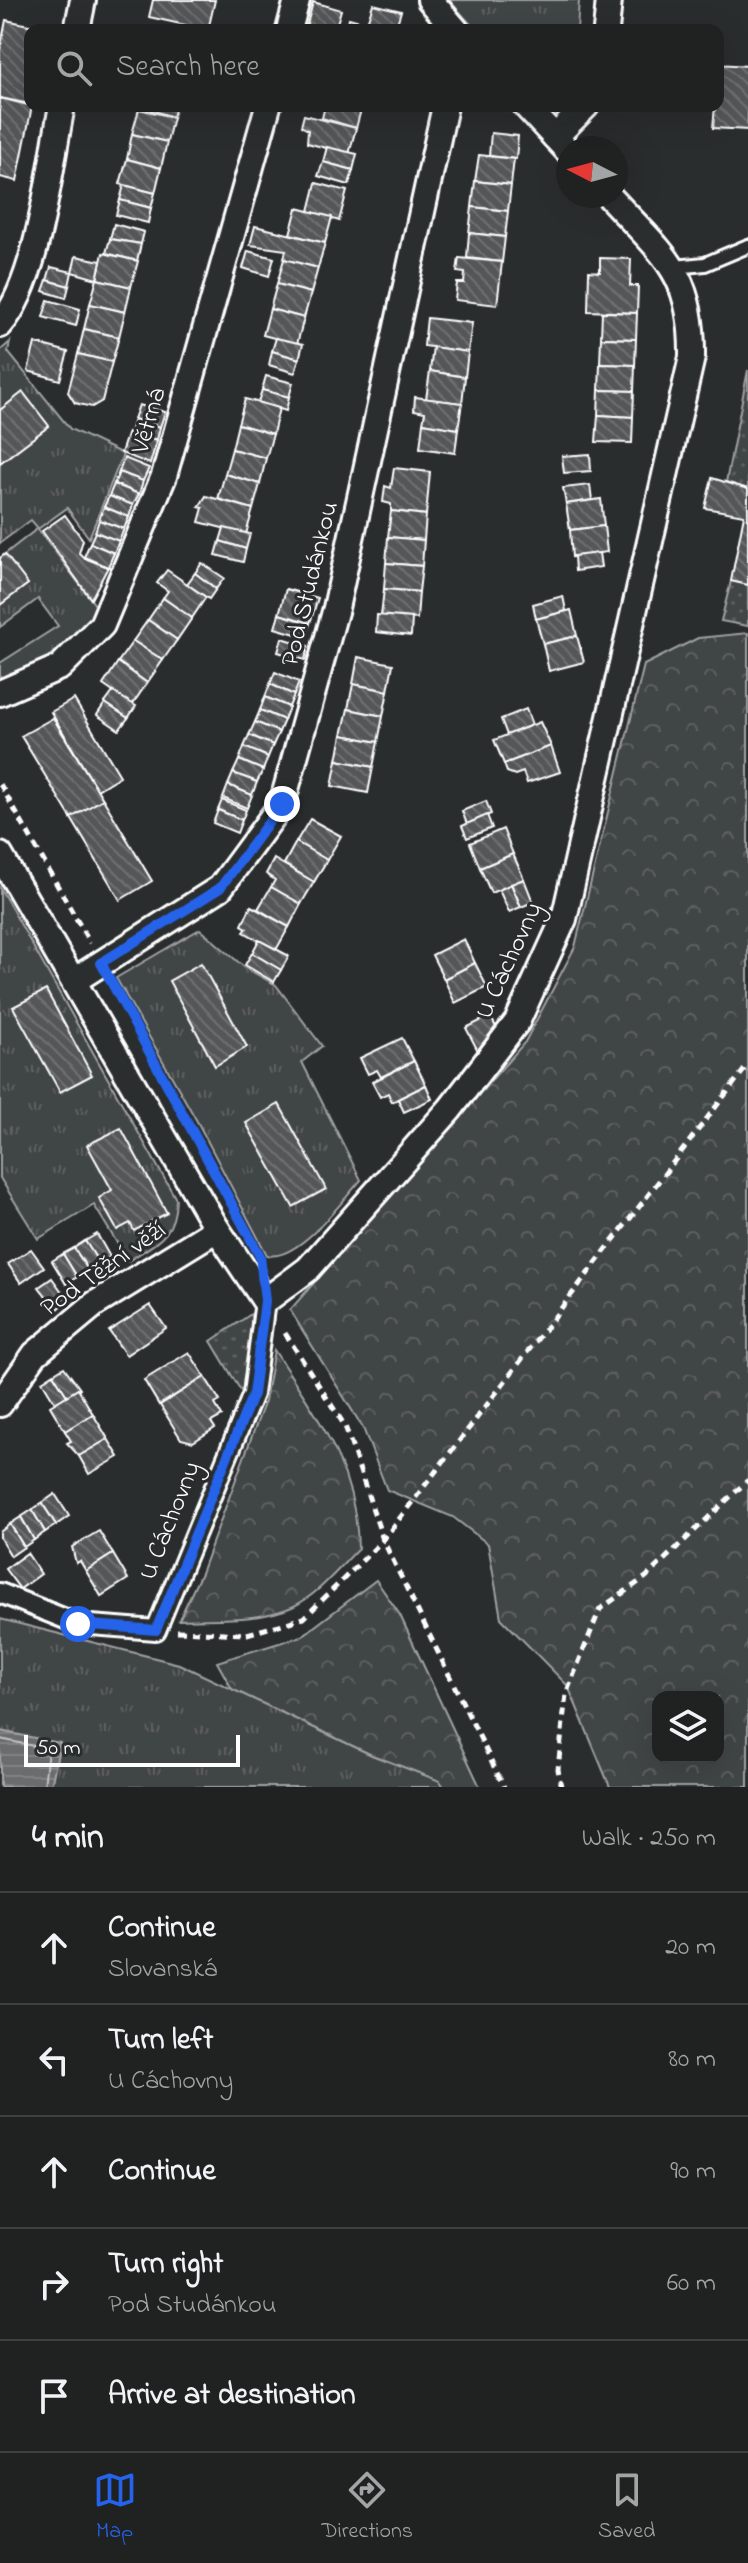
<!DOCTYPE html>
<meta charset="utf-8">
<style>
:root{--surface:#202222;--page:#2d2f2f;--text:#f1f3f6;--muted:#a2a4a5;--line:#3d3f40;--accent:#2563eb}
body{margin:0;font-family:"Indie Flower",sans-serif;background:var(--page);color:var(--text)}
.controls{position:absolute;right:24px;bottom:24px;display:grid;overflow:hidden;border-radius:16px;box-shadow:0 8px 32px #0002}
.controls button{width:72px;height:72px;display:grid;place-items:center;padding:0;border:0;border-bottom:2px solid var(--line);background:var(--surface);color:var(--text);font:40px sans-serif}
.compass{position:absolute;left:556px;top:136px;width:72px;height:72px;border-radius:50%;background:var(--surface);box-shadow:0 8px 32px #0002;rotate:276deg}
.scale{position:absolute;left:24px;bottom:20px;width:216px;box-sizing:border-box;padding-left:8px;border:4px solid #fff;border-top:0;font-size:22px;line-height:28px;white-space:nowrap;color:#fff;-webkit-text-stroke:6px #2a2d2e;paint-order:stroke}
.stop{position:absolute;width:24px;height:24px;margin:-18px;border:6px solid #2563eb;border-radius:50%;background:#fff}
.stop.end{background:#2563eb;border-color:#fff;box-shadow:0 2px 8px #0008}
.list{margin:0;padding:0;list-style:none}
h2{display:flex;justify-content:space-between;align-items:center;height:104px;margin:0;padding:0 32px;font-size:34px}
h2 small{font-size:26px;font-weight:400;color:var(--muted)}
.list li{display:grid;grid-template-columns:52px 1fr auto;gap:24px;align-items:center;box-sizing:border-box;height:112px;padding:0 32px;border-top:2px solid var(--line)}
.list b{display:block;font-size:30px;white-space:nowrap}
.list p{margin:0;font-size:26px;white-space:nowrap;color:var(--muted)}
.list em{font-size:26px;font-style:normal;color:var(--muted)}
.icon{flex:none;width:44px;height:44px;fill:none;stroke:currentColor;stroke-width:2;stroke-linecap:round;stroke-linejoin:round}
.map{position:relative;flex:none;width:748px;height:1787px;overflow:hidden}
.search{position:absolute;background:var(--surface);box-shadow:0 8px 32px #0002;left:24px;right:24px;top:24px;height:88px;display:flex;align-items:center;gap:20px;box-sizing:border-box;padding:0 28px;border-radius:16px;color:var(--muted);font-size:30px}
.sheet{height:664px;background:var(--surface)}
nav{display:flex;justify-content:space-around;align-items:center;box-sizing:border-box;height:112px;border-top:2px solid var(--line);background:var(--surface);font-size:22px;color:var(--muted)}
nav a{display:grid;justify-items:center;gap:4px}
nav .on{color:var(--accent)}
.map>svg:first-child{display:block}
.grass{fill:url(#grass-tufts);stroke:#a0a2a2;stroke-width:2}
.forest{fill:url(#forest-crowns);stroke:#a0a2a2;stroke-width:2;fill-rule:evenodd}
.garden{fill:url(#garden-dots);stroke:#a0a2a2;stroke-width:2}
.water{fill:url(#water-rules);stroke:#a6a7a7;stroke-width:2}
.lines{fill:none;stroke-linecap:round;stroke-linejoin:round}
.shore{stroke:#c3c4c5;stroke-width:2}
.building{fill:url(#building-back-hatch);stroke:#fff;stroke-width:2}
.service-casing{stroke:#fff;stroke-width:18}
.pedestrian-casing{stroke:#fff;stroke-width:24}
.minor-casing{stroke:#fff;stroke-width:30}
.path{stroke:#fff;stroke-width:5;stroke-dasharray:8 6;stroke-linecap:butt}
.service{stroke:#2a2d2e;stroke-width:12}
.pedestrian{stroke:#2a2d2e;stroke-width:18}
.minor{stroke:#2a2d2e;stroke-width:24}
.route{stroke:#2563eb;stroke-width:10}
.labels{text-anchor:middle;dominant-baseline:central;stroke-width:6;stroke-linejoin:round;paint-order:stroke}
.street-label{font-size:26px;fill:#fff;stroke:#2a2d2e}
</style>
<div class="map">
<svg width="748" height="1787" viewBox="0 0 748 1787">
<defs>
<pattern id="grass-tufts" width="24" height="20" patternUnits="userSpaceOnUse" patternTransform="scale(2)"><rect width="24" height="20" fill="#414445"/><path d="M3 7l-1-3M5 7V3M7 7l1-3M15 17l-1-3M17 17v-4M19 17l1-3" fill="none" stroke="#5e6061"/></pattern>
<pattern id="forest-crowns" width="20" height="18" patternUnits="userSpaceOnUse" patternTransform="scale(2)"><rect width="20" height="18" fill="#414445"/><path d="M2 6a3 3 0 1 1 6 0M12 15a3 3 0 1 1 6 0" fill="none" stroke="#5e6061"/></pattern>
<pattern id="garden-dots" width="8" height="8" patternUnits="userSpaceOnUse" patternTransform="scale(2)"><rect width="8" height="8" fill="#414445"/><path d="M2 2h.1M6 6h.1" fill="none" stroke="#5e6061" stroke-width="1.8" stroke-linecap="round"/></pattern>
<pattern id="water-rules" width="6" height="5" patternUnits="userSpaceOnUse" patternTransform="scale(2)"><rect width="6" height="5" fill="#6a6c6d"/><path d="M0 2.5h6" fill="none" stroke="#808283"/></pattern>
<pattern id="building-back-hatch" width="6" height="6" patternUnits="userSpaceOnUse" patternTransform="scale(2)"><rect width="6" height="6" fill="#555758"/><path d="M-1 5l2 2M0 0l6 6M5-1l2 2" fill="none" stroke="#6e7071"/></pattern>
</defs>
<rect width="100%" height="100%" fill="#2a2d2e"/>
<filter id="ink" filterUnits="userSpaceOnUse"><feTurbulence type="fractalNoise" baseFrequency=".0125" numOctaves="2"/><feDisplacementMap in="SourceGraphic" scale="16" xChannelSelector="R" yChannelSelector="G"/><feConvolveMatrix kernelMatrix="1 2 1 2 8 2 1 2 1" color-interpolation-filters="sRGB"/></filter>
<g filter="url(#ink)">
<g class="grass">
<path d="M449 0H579L577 30H476Z"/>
<path d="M10 342 8 352 70 429 123 454 89 538 67 508 38 529 98 609 96 612C65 649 44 666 0 685V663L58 626 38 599 0 627V605L28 584 5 554 38 528 31 520 0 543V463L49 426 23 393 0 410V351Z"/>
<path d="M0 888 176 1199C175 1237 157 1242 128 1261L94 1205 38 1239 0 1178Z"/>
<path d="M200 929 244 967 276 985 322 1046 302 1062 361 1180C341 1202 298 1262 267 1255L198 1123 116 978Z"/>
<path d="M0 1619 179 1664 372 1755 441 1781 444 1787H0Z"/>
</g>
<g class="forest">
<path d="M748 633V1787H610L568 1686 501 1618 488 1544 453 1517 387 1490 363 1428 290 1310 525 1042 575 947 644 665 698 638ZM658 1697H718V1757H658Z"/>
<path d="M274 1350C317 1417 357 1467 358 1549 339 1568 317 1596 292 1607 258 1622 214 1618 179 1620L201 1573 265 1401Z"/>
<path d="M376 1580 400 1615 480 1787H444L440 1781 372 1755 232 1689 217 1662 302 1636Z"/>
</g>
<g class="garden">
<path d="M748 370V489L726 482Z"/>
<path d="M731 581 748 585V626L721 621Z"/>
<path d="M251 1314 252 1347 244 1396 211 1341Z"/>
</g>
<path class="water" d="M0 1731 60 1743 51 1787H0Z"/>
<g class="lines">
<path class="shore" d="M0 1739 48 1749 44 1787"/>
</g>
<g class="building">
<path d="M153 0H215L208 30 149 17Z"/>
<path d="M313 2 341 10 335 30 306 28Z"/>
<path d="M373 4 401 11 395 30 367 23Z"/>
<path d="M349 18 384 28 383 30H346Z"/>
<path d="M6 20 47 29 30 30V104L0 98V50Z"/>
<path d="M718 64 748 66V130L713 128 715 106H718Z"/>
<path d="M0 98 32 106 17 181 0 177Z"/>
<path d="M139 106H176L173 117Z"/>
<path d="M325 106H362L356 128 322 118Z"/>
<path d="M139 109 173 117 167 142 132 134Z"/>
<path d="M304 115 356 128 349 154 307 143 308 130 301 126Z"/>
<path d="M491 133 518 136 516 159 489 156Z"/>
<path d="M132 134 167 142 161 168 127 159Z"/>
<path d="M327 147 357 154 353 170 323 162Z"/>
<path d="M479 155 514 159 511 185 475 181Z"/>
<path d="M127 159 161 168 155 193 120 184Z"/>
<path d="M323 162 353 170 349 185 318 176Z"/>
<path d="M475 181 511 185 508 211 472 207Z"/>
<path d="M316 183 347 191 339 221 309 211Z"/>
<path d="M124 185 155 193 151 208 120 200Z"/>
<path d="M120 200 151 208 148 223 116 215Z"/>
<path d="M472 207 508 211 505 237 469 233Z"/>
<path d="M297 208 332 217 325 243 290 234Z"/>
<path d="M114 224 144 232 141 244 110 239Z"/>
<path d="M255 226 325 243 318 268 284 259 286 250 250 245Z"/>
<path d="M469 233 505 237 502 262 467 258Z"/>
<path d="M110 239 141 244 137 261 106 253Z"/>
<path d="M248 251 274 258 269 276 243 268Z"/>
<path d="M103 253 138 261 131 287 97 279Z"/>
<path d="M76 256 101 261 97 279 72 272Z"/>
<path d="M459 258 502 262 497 305 455 300 457 283H464L465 273 457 272Z"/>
<path d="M600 258 631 259 630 286H638L637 313 588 311 589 271 600 272Z"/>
<path d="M284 259 318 268 311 293 277 284Z"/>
<path d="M51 267 72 272 69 286 47 280Z"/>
<path d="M97 279 131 287 125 312 90 304Z"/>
<path d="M47 280 69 286 66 298 43 291Z"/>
<path d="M277 284 311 293 304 318 270 309Z"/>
<path d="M48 300 80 309 76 326 43 317Z"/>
<path d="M90 304 125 312 119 337 84 329Z"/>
<path d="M270 309 304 318 297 344 263 335Z"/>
<path d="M602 312 637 313 636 339 601 338Z"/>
<path d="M427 318 472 323 468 352 424 346Z"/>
<path d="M84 329 119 337 112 362 78 354Z"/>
<path d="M276 338 303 344 299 359 272 351Z"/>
<path d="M601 338 636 339 635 365 600 364Z"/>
<path d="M35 343 68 352 60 380 28 371Z"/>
<path d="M433 347 468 352 465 377 430 371Z"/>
<path d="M272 351 299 359 295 373 269 365Z"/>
<path d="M78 354 112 362 102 401 92 407 75 403 68 392Z"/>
<path d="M600 364 635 365 634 391 599 390Z"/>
<path d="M430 371 465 377 462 403 426 399Z"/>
<path d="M266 376 293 383 289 397 262 390Z"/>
<path d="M262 390 289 397 286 411 258 402Z"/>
<path d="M599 390 634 391 633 417 598 415Z"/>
<path d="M23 392 49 426 0 463V410Z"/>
<path d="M415 397 462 403 458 429 423 423 425 412 414 410Z"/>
<path d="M245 399 279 408 273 434 238 424Z"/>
<path d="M139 405 165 412 160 427 134 419Z"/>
<path d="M598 415 633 417 632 443 596 442Z"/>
<path d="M134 419 160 427 157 440 130 433Z"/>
<path d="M423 423 458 429 455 453 420 448Z"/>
<path d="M238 424 273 434 266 458 232 449Z"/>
<path d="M128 432 157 440 150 464 121 453Z"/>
<path d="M232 449 266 458 260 484 225 474Z"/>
<path d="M590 454 591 471 564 473 562 456Z"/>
<path d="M124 458 149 468 143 481 119 472Z"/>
<path d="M394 468 430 472 426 515 391 511V504L383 502 385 486 391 488Z"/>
<path d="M119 472 143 481 139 494 114 484Z"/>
<path d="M225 474 260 484 253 509 218 499Z"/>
<path d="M712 478 748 489V585L731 581 744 515 705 508Z"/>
<path d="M114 484 139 494 133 505 109 496Z"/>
<path d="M590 485 592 500 566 504 563 488Z"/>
<path d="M109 496 133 505 129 517 104 507Z"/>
<path d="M206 496 253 509 246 534 199 522 203 508 199 507Z"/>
<path d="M601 499 604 526 570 530 566 504Z"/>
<path d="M104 507 129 517 124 529 99 520Z"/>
<path d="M391 511 426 515 424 540 388 537Z"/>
<path d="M65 515 83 540 79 553 84 558 108 567 91 599 42 531Z"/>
<path d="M99 520 124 529 119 541 95 532Z"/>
<path d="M604 526 607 552 572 557 570 530Z"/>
<path d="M224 528 250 534 246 549 220 541Z"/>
<path d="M95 532 119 541 114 553 90 543Z"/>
<path d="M388 537 424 540 422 566 386 563Z"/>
<path d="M220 541 246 549 243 562 216 555Z"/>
<path d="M90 543 114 553 108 567 84 557Z"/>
<path d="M599 553 601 567 575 571 574 556Z"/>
<path d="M5 554 28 584 0 605V558Z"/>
<path d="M202 563 224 578 216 589 195 573Z"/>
<path d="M386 563 422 566 419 592 384 589Z"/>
<path d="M167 570 206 597 192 618 163 598 168 591 157 583Z"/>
<path d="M195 573 216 589 209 599 187 584Z"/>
<path d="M286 589 318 598 310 623 279 614Z"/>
<path d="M384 589 419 592 417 619 381 616Z"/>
<path d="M563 596 566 611 536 619 533 604Z"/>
<path d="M163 598 192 618 177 640 148 620Z"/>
<path d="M571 610 577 636 543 644 536 619Z"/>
<path d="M279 614 310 623 306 637 275 628Z"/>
<path d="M377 615 412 618 411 636 376 632Z"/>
<path d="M148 620 177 640 163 660 133 641Z"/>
<path d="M577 636 584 662 549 671 543 644Z"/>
<path d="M282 638 308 646 305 660 278 652Z"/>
<path d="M133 641 163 660 147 683 118 662Z"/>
<path d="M358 657 393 664 388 691 353 684Z"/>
<path d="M118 662 147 683 132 705 103 685Z"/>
<path d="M275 672 299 682 294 695 270 684Z"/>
<path d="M270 684 294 695 289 707 265 697Z"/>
<path d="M353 684 388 691 383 716 348 709Z"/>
<path d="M113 692 136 706 128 718 105 703Z"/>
<path d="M265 697 289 707 284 720 260 710Z"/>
<path d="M74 699 120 776 97 790 51 712Z"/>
<path d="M105 703 128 718 119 730 97 715Z"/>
<path d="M348 709 383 716 378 742 342 735Z"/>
<path d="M526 709 532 725 507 735 501 719Z"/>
<path d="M260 710 284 720 279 732 255 722Z"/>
<path d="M53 718 103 799 71 818 21 736Z"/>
<path d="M255 722 279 732 273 745 249 735Z"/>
<path d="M540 722 551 746 504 764 494 740Z"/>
<path d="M249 735 273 745 268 757 244 747Z"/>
<path d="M342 735 378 742 373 767 337 760Z"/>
<path d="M551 746 560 772 527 783 523 772 515 775 507 772 504 764Z"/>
<path d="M244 747 268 757 263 770 239 760Z"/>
<path d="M239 760 263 770 257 782 233 773Z"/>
<path d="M337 760 373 767 368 793 332 786Z"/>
<path d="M233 773 257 782 252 795 228 785Z"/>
<path d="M228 785 252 795 247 808 223 798Z"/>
<path d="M103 799 152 881 120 900 71 818Z"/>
<path d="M222 800 246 810 242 820 218 810Z"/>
<path d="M486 801 491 814 467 824 462 811Z"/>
<path d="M218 810 242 820 237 833 213 823Z"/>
<path d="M487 815 492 828 467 838 462 826Z"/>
<path d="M310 819 341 836 327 860 296 842Z"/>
<path d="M503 829 513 854 480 868 470 843Z"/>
<path d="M296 842 327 860 314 882 284 864Z"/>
<path d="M513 854 524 879 491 893 480 868Z"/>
<path d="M274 859 314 882 301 904 271 887 275 880 266 874Z"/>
<path d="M524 879 533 902 521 907 511 884Z"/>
<path d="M511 884 521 907 509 912 499 890Z"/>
<path d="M271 887 301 904 289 927 258 909Z"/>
<path d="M251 906 289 927 276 950 244 932 247 928 242 925Z"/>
<path d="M464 939 475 963 444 979 432 955Z"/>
<path d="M259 940 289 956 281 970 252 953Z"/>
<path d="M252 953 281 970 274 982 245 965Z"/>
<path d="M201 963 247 1047 215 1066 169 981Z"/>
<path d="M475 963 487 987 455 1003 444 979Z"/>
<path d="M46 990 92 1075 60 1092 13 1007Z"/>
<path d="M490 1016 496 1027 478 1051 466 1028Z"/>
<path d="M402 1038 414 1061 381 1077 377 1070 368 1074 360 1058Z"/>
<path d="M414 1061 426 1085 392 1102 388 1093 380 1097 372 1082Z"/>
<path d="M426 1085 432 1099 404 1112 398 1099Z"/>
<path d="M279 1104 326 1189 293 1207 246 1123Z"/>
<path d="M121 1128 167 1213 134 1231 130 1223 117 1230 99 1198 112 1190 87 1145Z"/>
<path d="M97 1234 110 1257 99 1263 85 1241Z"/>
<path d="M85 1241 99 1263 88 1270 74 1248Z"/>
<path d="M74 1248 88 1270 77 1277 63 1254Z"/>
<path d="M31 1249 44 1267 21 1283 8 1264Z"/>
<path d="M63 1254 77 1277 66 1284 52 1261Z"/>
<path d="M52 1278 68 1300 57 1310 39 1287Z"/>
<path d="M150 1305 166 1328 126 1355 109 1331Z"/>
<path d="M189 1352 205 1377 159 1405 144 1380Z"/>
<path d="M64 1367 80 1389 67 1396 53 1374Z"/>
<path d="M53 1374 67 1396 55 1403 42 1381Z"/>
<path d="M205 1377 220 1401 215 1404 222 1416 211 1422 215 1428 193 1442 181 1439 160 1405Z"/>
<path d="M78 1389 93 1414 65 1431 50 1406Z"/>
<path d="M93 1414 108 1439 79 1456 67 1443 71 1441 65 1431Z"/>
<path d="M108 1439 119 1457 89 1474 79 1456Z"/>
<path d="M55 1494 69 1516 56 1525 42 1503Z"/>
<path d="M42 1503 56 1525 45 1532 32 1510Z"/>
<path d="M32 1510 45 1532 34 1540 21 1517Z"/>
<path d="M21 1517 34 1540 24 1547 10 1524Z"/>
<path d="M10 1524 24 1547 11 1556 0 1538V1532Z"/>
<path d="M99 1531 113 1554 86 1571 80 1561 76 1563 72 1547Z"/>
<path d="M27 1553 41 1574 20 1589 5 1569Z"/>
<path d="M113 1554 128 1579 101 1596 86 1571Z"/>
</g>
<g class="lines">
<g class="service-casing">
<path id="service" d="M675 267 705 264 748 246"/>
</g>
<g class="pedestrian-casing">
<path id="pedestrian" d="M0 1593 78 1624 156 1630 253 1394 265 1301"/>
</g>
<g class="minor-casing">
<g id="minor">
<path d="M430 0 456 30"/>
<path d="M77 30 83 0"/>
<path d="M289 30 297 0"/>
<path d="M606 30 609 0"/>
<path d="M526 106 568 151"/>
<path d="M555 137 586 106"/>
<path d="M0 325C39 281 50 165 62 106"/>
<path d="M0 693 60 667 102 625 164 476 268 106"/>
<path d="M0 855 217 1229 265 1301 308 1269 450 1109 517 1022 564 919 692 357C693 271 663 255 609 196"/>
<path d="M75 980 220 888 282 804 336 608 445 106"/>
<path d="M0 1404 35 1354 95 1304 217 1229"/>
</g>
</g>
<g class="path">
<path d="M0 784 90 943"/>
<path d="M112 984 166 1084"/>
<path d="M285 1333 345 1426 383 1540 504 1787"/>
<path d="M177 1631 247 1634 304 1618 383 1540 748 1065"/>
<path d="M561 1787 558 1769 566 1694 600 1609 646 1577 748 1480"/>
</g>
<use href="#service" class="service"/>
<use href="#pedestrian" class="pedestrian"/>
<use href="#minor" class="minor"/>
</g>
</g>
<g class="lines" filter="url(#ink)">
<path class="route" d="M78 1624 156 1630 253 1394 265 1301 260 1256 101 963 220 888 282 804"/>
</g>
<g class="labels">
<g class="street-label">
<text transform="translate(150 421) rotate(-74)">Větrná</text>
<text transform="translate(311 584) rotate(-76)">Pod Studánkou</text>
<text transform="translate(510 961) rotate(-65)">U Cáchovny</text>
<text transform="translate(104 1270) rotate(-35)">Pod Těžní věží</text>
<text transform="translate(171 1521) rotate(-68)">U Cáchovny</text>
</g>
</g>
</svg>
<div class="controls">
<button><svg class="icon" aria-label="layers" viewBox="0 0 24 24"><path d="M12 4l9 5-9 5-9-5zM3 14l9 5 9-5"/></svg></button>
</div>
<svg class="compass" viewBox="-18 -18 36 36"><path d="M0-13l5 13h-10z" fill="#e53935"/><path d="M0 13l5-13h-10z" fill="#a2a4a5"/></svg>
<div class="scale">50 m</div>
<div class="stop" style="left:78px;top:1624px"></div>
<div class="stop end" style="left:282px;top:804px"></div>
<div class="search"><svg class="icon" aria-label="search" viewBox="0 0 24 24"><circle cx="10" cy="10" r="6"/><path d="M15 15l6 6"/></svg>Search here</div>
</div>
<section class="sheet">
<h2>4 min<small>Walk · 250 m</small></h2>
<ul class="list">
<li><svg class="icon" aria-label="ahead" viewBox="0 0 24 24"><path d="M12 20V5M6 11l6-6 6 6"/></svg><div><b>Continue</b><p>Slovanská</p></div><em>20 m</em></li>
<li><svg class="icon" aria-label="left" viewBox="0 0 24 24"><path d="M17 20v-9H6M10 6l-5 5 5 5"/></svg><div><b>Turn left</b><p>U Cáchovny</p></div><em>80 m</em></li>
<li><svg class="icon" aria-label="ahead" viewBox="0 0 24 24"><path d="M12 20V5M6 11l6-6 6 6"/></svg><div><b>Continue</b></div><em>90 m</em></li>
<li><svg class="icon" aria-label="right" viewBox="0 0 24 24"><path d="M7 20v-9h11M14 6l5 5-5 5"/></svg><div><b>Turn right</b><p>Pod Studánkou</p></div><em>60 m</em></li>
<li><svg class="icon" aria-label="arrive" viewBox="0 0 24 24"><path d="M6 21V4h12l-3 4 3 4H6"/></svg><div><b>Arrive at destination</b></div></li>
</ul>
</section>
<nav>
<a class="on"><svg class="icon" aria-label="map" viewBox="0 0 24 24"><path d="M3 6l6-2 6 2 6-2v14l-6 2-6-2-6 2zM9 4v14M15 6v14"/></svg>Map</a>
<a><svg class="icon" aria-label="directions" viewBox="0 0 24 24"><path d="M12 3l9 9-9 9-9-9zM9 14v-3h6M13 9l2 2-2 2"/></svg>Directions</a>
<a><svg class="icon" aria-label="saved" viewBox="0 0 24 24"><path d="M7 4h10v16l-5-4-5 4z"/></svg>Saved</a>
</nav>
